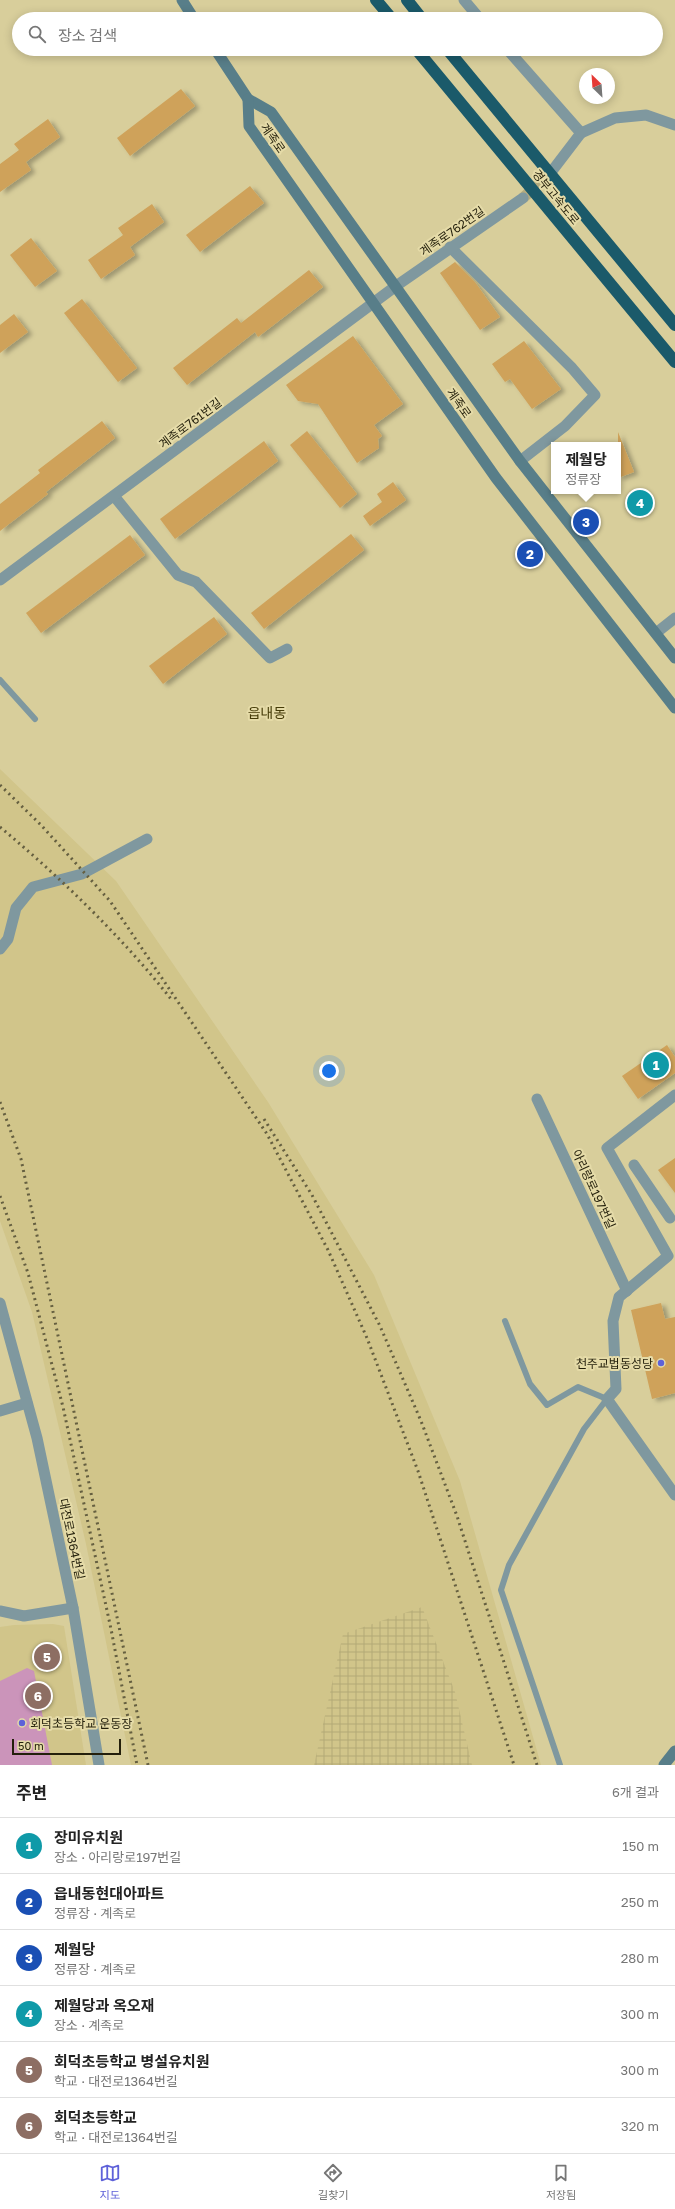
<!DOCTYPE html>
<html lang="ko">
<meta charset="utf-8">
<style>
:root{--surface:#fff;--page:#f2f2f2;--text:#222;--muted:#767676;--line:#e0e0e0;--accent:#5e61d9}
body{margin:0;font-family:"Golos Text","Noto Sans KR",sans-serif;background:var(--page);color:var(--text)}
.compass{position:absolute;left:579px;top:68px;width:36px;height:36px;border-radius:50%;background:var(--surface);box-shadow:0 2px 10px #0003;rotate:335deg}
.scale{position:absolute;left:12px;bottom:10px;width:109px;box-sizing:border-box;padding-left:4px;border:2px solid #231f0b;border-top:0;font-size:11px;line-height:14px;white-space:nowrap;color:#231f0b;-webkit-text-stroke:3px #e5dba8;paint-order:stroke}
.you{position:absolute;left:329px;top:1071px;width:14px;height:14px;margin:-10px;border:3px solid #fff;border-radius:50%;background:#1a73e8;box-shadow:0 0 0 6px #1a73e833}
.badge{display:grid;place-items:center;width:26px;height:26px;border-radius:50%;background:var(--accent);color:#fff;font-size:13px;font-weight:700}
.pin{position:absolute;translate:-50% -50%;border:2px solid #fff;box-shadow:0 1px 4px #0006}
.popup{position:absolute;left:551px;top:442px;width:70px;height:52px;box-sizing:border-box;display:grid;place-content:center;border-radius:0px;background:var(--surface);filter:drop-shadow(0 1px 3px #0005);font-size:13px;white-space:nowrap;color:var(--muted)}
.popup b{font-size:15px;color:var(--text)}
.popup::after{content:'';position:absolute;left:50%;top:100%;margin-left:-8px;border:8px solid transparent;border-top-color:var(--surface)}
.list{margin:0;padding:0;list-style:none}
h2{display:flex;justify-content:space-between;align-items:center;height:52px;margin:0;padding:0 16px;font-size:17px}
h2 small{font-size:13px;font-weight:400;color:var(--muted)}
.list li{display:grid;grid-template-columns:26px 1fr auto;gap:12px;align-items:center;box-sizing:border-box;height:56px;padding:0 16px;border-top:1px solid var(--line)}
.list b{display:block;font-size:15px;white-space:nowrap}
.list p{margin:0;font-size:13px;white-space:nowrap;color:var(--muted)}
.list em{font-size:13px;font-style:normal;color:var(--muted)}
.icon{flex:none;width:22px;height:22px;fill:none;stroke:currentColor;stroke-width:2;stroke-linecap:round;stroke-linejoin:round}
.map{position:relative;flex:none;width:675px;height:1765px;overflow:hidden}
.search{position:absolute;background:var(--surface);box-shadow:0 2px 10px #0003;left:12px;right:12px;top:12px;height:44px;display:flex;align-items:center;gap:10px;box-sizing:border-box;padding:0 14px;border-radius:22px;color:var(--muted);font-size:15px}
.sheet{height:388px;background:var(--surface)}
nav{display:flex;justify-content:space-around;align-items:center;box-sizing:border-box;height:56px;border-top:1px solid var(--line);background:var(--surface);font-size:11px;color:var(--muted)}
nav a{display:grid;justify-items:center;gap:2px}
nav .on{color:var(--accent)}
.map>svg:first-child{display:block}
.built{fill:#d1c58a}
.industrial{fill:url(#industrial-grid)}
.pitch{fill:#cb94ba}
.building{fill:#cfa25a;filter:url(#shadow)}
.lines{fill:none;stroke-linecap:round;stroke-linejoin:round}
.minor-tunnel{stroke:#b4ab7e;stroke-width:11;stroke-dasharray:11 5.5;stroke-linecap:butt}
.service{stroke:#7f989f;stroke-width:6}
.minor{stroke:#7f989f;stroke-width:11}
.secondary{stroke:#587e89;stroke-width:11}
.motorway{stroke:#1b5a6a;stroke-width:12}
.rail{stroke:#655f40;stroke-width:3;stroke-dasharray:2 4;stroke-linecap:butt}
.poi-dot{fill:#5e61d9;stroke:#e5dba8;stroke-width:1.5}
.labels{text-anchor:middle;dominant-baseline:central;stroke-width:4;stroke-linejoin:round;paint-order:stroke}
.street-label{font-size:12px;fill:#231f0b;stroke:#e5dba8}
.poi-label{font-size:12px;fill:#231f0b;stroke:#e5dba8;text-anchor:end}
.quarter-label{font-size:14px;fill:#453b08;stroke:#e5dba8}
</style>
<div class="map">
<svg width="675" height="1765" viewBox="0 0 675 1765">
<defs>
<pattern id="industrial-grid" width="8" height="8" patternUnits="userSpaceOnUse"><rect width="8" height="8" fill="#d1c58a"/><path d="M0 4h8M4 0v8" fill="none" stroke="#b3a976"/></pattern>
<filter id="shadow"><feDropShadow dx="4.5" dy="2.5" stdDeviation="2" flood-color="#0004"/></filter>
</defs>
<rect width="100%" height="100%" fill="#d8ce9b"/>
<g class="built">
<path d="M0 769 116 881 268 1102 374 1275 460 1481 541 1765H131L86 1544 32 1312 0 1221Z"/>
<path d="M53 1624 64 1626 86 1765H0V1627L14 1625Z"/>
</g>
<path class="industrial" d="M422 1607 455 1692 472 1765H314L343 1634Z"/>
<path class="pitch" d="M27 1668 34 1671 52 1765H0V1681Z"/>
<g class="building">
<path d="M181 89 195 106 130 156 117 138Z"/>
<path d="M48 119 60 137 26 162 31 170 0 192V164L19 150 14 144Z"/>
<path d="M250 186 264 203 200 252 186 235Z"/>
<path d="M152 204 164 222 130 247 135 255 101 279 88 260 123 235 118 228Z"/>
<path d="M31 238 57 271 35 287 10 255Z"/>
<path d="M455 262 475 282 500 317 480 330 440 273Z"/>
<path d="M309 270 323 287 258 337 255 332 187 385 173 368 237 318 241 323Z"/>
<path d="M82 299 137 368 118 382 64 313Z"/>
<path d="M14 314 28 332 0 353V325Z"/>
<path d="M353 336 403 404 374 425 382 436 378 439 379 448 357 463 318 404 298 401 286 385Z"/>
<path d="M524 341 561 389 532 409 510 379 505 382 492 364Z"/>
<path d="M102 421 115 438 46 492 48 494 0 531V504L40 473 38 470Z"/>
<path d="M307 431 357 494 340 508 290 445Z"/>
<path d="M618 432 634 472 618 478Z"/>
<path d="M264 441 278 461 175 539 160 519Z"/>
<path d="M393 482 406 500 370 526 363 516 382 502 377 494Z"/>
<path d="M351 534 364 550 264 629 251 613Z"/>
<path d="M130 535 145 555 41 633 26 613Z"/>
<path d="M214 617 227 634 163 684 149 666Z"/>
<path d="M667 1045 675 1057V1073L638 1099 622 1076Z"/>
<path d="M675 1158V1193L658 1170Z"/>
<path d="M661 1303 665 1319 675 1317V1393L652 1399 631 1310Z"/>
</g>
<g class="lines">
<path class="minor-tunnel" d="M523 198 552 171"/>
<g class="service">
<path d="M0 680 35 719"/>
<path d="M505 1321 530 1384 547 1405 578 1387 607 1399 584 1429 509 1565 501 1590 560 1765"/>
</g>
<g class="minor">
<path d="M464 0 480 19"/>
<path d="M507 49 581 133 552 171"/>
<path d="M581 133 615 118 646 115 675 125"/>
<path d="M450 247 572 368 595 395 565 426 520 461"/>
<path d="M114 496 178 575 196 582 270 658 287 649"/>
<path d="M0 580 396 286 523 198"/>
<path d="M656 633 675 618"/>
<path d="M0 949 8 939 16 908 33 887 82 874 147 839"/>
<path d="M675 1095 607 1148 668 1256 619 1297 613 1321 616 1389 607 1399 675 1495"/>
<path d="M537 1099 627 1291"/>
<path d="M634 1165 670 1218"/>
<path d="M0 1303 37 1438 73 1608 99 1765"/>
<path d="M0 1411 27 1403"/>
<path d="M0 1611 24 1616 73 1608"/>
</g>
<g class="secondary">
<path d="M182 0 194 19"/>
<path d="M215 49 248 99 271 112 520 461 675 658"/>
<path d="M248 99 249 126 496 478 675 708"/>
<path d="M664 1765 675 1751"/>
</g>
<g class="motorway">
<path d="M376 0 392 19"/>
<path d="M407 0 422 19"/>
<path d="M416 49 675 362"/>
<path d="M447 49 675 325"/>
</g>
<g class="rail">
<path d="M0 785 41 825 110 901 267 1134 328 1250 367 1338 418 1471 514 1765"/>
<path d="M0 827C62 879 121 936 171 999"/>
<path d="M0 1102 21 1159 148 1765"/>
<path d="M264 1119 312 1195 380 1326 421 1421 457 1516 537 1765"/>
<path d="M0 1196 28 1273 63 1407 111 1629 137 1765"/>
</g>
</g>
<g class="poi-dot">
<circle cx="661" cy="1363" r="4"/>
<circle cx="22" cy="1723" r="4"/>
</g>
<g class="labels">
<g class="street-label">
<text transform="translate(273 138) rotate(55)">계족로</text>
<text transform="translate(556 197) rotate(51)">경부고속도로</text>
<text transform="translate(452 231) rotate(-35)">계족로762번길</text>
<text transform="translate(459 403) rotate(55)">계족로</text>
<text transform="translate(190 423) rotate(-37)">계족로761번길</text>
<text transform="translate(594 1189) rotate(65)">아리랑로197번길</text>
<text transform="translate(72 1539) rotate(78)">대전로1364번길</text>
</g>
<g class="poi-label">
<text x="653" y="1363">천주교법동성당</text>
<text x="30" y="1723" text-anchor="start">회덕초등학교 운동장</text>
</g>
<g class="quarter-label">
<text x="267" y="712">읍내동</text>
</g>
</g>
</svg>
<svg class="compass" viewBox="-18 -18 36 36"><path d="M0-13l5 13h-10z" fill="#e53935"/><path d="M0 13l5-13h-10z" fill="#767676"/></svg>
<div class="scale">50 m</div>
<div class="you"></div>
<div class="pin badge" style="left:656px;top:1065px;background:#0f9aa8">1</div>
<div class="pin badge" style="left:530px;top:554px;background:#1a4fb4">2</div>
<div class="pin badge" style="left:586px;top:522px;background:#1a4fb4">3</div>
<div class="popup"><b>제월당</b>정류장</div>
<div class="pin badge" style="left:640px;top:503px;background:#0f9aa8">4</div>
<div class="pin badge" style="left:47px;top:1657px;background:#8d6e63">5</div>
<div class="pin badge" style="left:38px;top:1696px;background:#8d6e63">6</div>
<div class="search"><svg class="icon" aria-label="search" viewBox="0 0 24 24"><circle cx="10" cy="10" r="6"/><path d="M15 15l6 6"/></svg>장소 검색</div>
</div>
<section class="sheet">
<h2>주변<small>6개 결과</small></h2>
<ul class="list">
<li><span class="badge" style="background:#0f9aa8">1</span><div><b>장미유치원</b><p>장소 · 아리랑로197번길</p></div><em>150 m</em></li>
<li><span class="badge" style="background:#1a4fb4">2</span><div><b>읍내동현대아파트</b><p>정류장 · 계족로</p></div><em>250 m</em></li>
<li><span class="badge" style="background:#1a4fb4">3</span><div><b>제월당</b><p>정류장 · 계족로</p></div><em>280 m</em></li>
<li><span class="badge" style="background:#0f9aa8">4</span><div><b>제월당과 옥오재</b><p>장소 · 계족로</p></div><em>300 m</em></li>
<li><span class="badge" style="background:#8d6e63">5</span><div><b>회덕초등학교 병설유치원</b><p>학교 · 대전로1364번길</p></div><em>300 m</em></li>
<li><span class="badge" style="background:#8d6e63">6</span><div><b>회덕초등학교</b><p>학교 · 대전로1364번길</p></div><em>320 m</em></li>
</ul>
</section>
<nav>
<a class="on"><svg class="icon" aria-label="map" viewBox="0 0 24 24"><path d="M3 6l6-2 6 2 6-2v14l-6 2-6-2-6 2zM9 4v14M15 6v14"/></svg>지도</a>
<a><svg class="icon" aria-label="directions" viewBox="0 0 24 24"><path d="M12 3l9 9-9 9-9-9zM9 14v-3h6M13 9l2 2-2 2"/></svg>길찾기</a>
<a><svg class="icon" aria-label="saved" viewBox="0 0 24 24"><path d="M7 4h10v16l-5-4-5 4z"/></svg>저장됨</a>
</nav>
